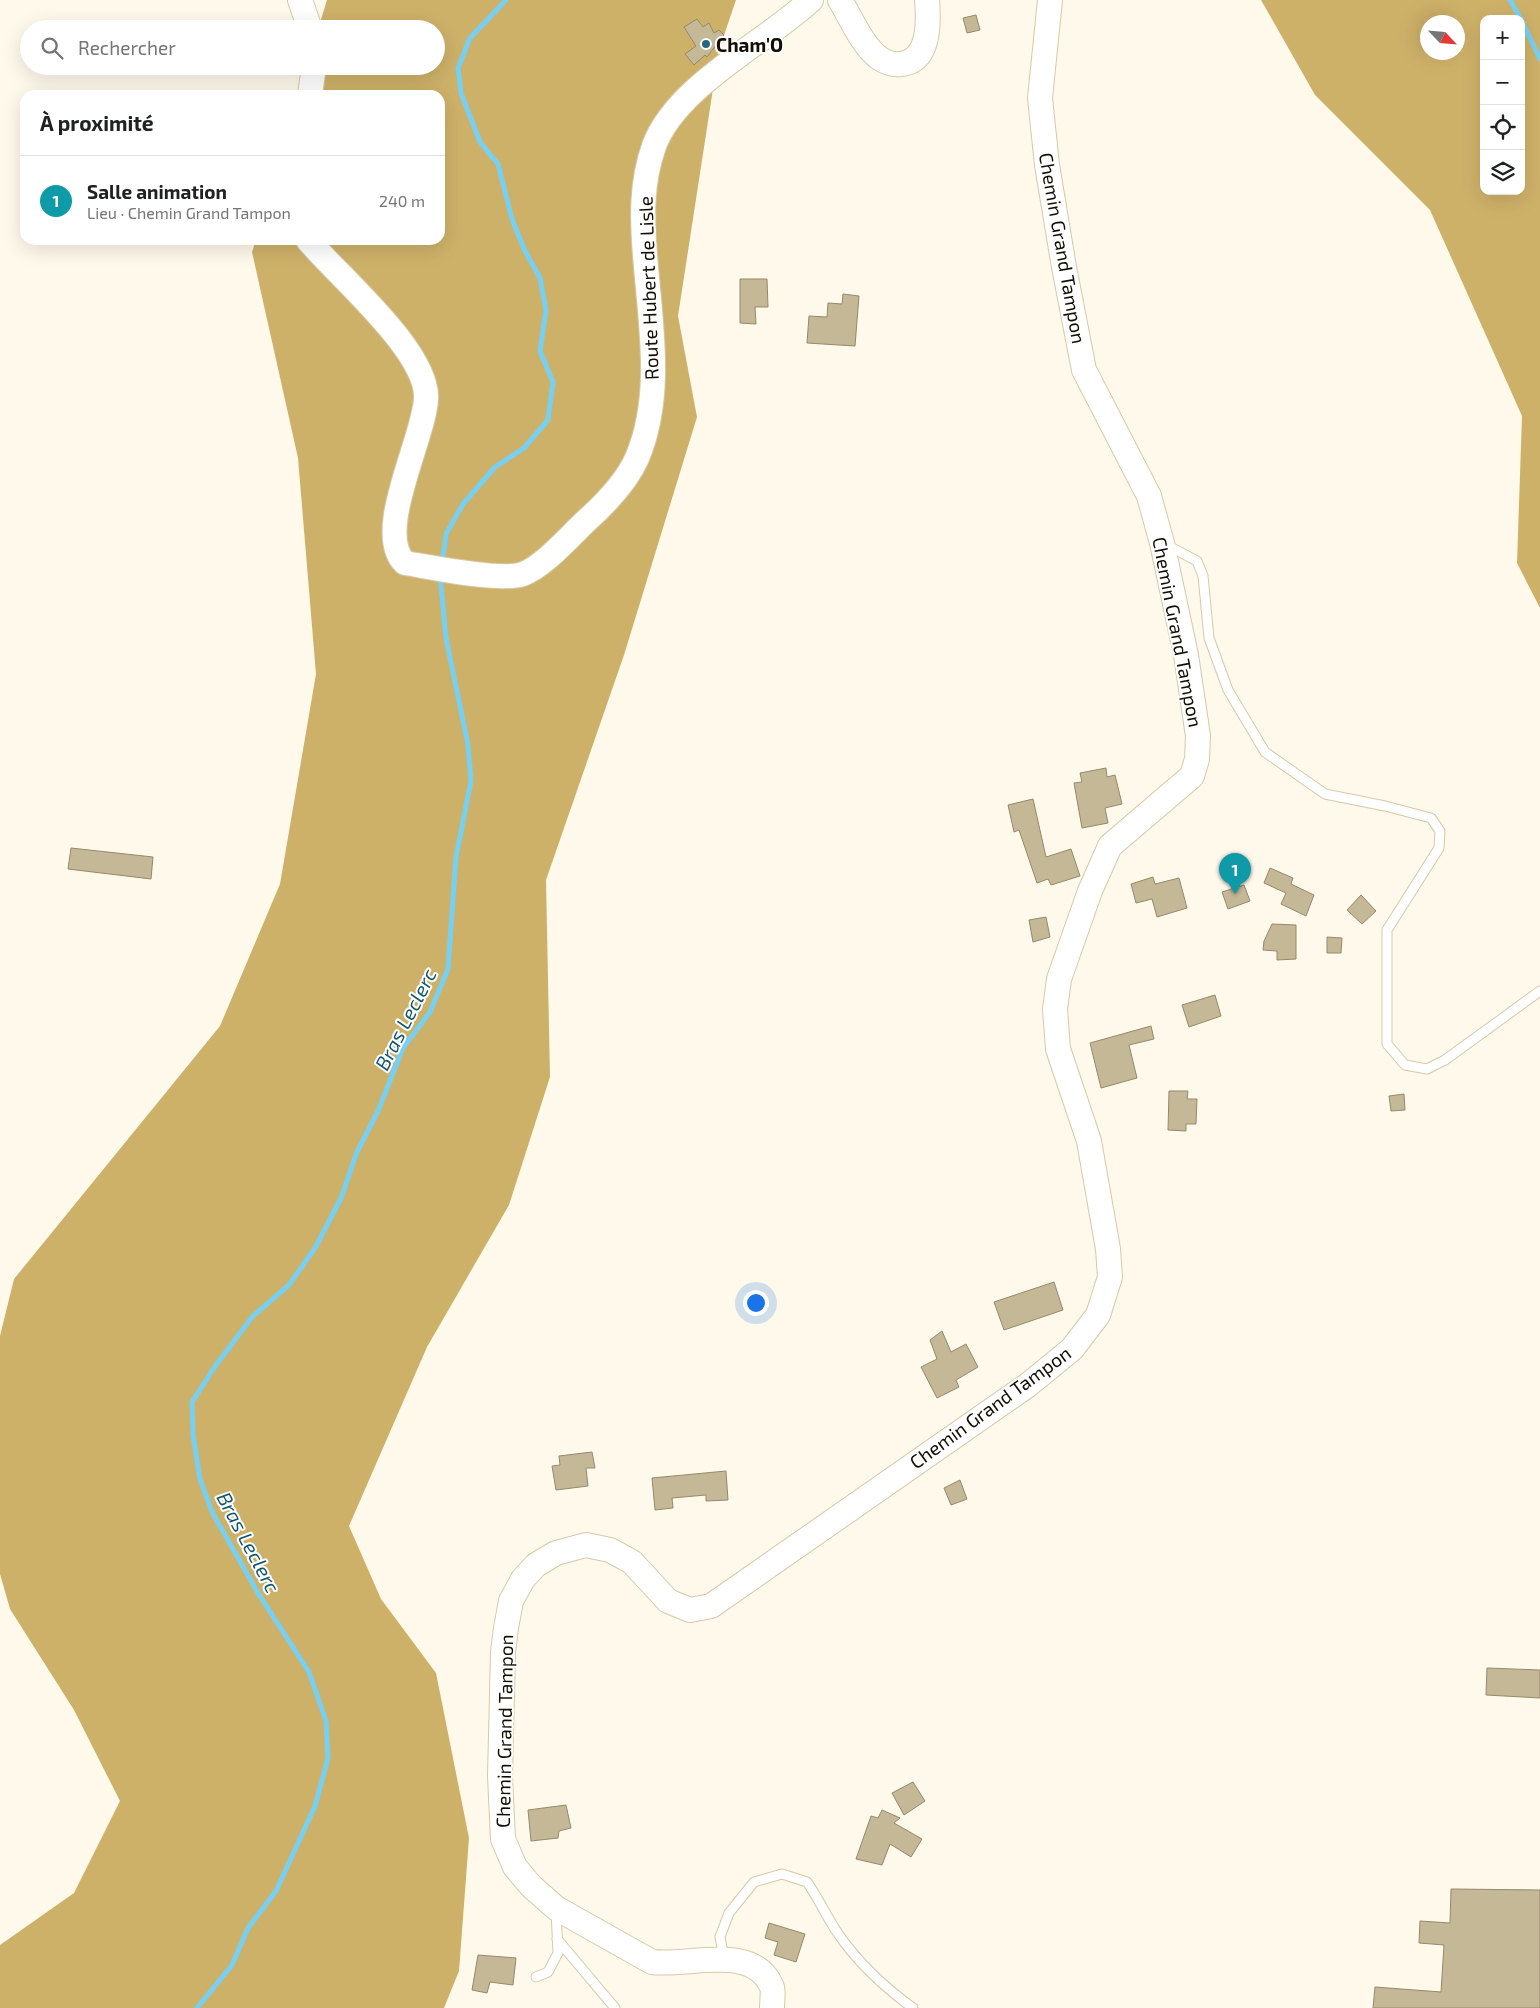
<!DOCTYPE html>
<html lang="fr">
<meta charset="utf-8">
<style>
:root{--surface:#fff;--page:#f6f6f6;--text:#202124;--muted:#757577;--line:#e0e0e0;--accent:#28677d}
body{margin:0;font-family:"Exo 2",sans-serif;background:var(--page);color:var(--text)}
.controls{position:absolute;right:15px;top:15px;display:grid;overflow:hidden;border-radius:10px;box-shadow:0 5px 20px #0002}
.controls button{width:45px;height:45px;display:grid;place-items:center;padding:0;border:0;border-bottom:1px solid var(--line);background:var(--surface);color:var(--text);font:25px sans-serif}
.compass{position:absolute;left:1420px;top:15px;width:45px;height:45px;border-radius:50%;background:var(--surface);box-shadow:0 5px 20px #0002;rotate:116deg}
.you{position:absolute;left:755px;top:1302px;width:18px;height:18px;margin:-12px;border:4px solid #fff;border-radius:50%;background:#1a73e8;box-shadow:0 0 0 8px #1a73e833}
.badge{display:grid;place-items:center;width:32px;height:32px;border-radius:50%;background:var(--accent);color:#fff;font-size:16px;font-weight:700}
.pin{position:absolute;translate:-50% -41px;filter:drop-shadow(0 1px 2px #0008)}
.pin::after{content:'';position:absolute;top:26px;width:18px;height:15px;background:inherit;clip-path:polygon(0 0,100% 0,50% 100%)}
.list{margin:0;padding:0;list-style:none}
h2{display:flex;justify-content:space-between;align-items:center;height:65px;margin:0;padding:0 20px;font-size:21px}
h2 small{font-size:16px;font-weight:400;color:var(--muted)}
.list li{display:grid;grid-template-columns:32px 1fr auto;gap:15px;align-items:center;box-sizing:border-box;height:90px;padding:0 20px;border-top:1px solid var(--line)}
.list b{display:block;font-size:19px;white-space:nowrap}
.list p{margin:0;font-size:16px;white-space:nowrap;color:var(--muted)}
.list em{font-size:16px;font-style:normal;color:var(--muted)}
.icon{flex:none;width:28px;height:28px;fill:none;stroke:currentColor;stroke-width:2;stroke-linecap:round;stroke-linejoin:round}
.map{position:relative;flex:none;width:1540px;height:2008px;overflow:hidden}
.search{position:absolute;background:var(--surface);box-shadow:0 5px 20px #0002;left:20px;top:20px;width:425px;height:55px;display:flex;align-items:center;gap:12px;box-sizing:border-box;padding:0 18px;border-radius:28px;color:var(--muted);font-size:19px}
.panel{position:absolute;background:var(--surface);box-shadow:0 5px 20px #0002;left:20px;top:90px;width:425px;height:155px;border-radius:15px}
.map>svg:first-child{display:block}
.forest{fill:#ceb169;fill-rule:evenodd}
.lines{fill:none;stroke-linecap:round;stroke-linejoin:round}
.stream{stroke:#77d0f2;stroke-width:5}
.building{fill:#c5b897;stroke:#96896a}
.lane-casing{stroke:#d7c9a8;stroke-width:11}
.secondary-casing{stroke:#d7c9a8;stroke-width:26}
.lane{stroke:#fff;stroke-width:9}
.secondary{stroke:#fff;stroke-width:24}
.poi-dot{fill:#28677d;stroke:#fff;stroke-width:2}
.labels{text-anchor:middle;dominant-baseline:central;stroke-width:4;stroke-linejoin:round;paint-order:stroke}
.poi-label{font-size:19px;font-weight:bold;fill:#120e04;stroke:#fff;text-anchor:start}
.street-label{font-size:19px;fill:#120e04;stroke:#fff}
.water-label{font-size:20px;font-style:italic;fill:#0f5970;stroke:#fff}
</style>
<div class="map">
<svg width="1540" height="2008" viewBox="0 0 1540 2008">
<rect width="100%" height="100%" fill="#fef9eb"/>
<g class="forest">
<path d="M327 0H736L719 50 678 316 697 417 624 655 546 880 550 1077 509 1205 427 1347 349 1526 381 1599 436 1673 469 1838 459 1971 444 2008H0V1945L74 1893 120 1801 74 1710 10 1609 0 1574V1336L14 1279 220 1026 280 884 316 674 298 458 252 252 256 240H440V95H299L307 66H436V29H318Z"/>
<path d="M1261 0H1540V608L1517 563 1522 416 1430 210 1315 95ZM1484 19H1521V191H1484ZM1428 22H1458V52H1428Z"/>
</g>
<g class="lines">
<g class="stream">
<path d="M1510 0 1521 19"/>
<path d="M1521 19 1540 59"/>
<path d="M442 564 446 534 463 504 495 467 524 448 548 420 553 382 540 351 546 310 540 278 525 251 512 219 498 164 480 142 461 93 458 68 470 38 506 0"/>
<path d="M197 2008 232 1965 248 1928 276 1891 315 1806 328 1758 326 1721 309 1672 258 1593 212 1512 200 1479 193 1435 192 1402 216 1365 252 1317 289 1285 315 1248 341 1198 357 1152 378 1111 403 1048 430 1012 448 969 456 857 471 781 468 745 446 638 440 575"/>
</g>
</g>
<g class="building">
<path d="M976 15 980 30 967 33 963 18Z"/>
<path d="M697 19 703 27 709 23 714 33 719 30 724 35 707 57 705 55 694 65 685 54 696 46 684 27Z"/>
<path d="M740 279H767L768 307H755L756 324 740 323Z"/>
<path d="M843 294 859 296 855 346 807 343 809 316 827 317 828 303 842 304Z"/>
<path d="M1106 768 1107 777 1115 775 1122 804 1105 808 1108 823 1082 828 1074 783 1082 782 1080 773Z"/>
<path d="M1033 799 1046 857 1071 849 1080 876 1051 885 1048 879 1037 883 1019 830 1014 832 1008 805Z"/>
<path d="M71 848 153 857 151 879 68 869Z"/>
<path d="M1270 868 1293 878 1291 884 1314 895 1306 916 1281 904 1286 893 1264 883Z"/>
<path d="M1153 877 1155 884 1179 878 1187 908 1157 917 1152 899 1136 903 1131 884Z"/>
<path d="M1244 885 1250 901 1228 909 1222 892Z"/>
<path d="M1361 895 1376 911 1362 924 1347 910Z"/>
<path d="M1046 917 1050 937 1033 942 1029 920Z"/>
<path d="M1272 924 1296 925V959L1277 960V951L1263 950 1264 941Z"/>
<path d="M1327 937 1342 938 1341 953H1327Z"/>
<path d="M1215 995 1221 1016 1189 1027 1182 1005Z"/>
<path d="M1151 1026 1154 1039 1129 1045 1137 1078 1101 1088 1090 1043Z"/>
<path d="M1169 1091H1188L1187 1099H1197L1196 1124H1186V1131L1168 1130Z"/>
<path d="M1404 1094 1405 1110 1391 1111 1389 1096Z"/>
<path d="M1054 1282 1063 1310 1004 1330 994 1302Z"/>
<path d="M942 1331 951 1352 966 1344 978 1367 956 1380 959 1387 937 1398 921 1367 937 1359 930 1340Z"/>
<path d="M592 1452 595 1468H586L588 1486 556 1490 552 1466 560 1465 559 1456Z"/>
<path d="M726 1471 728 1500 706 1501V1495L672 1498 673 1508 655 1510 652 1478Z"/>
<path d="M960 1480 967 1499 951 1505 944 1488Z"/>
<path d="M1487 1668 1540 1670V1698L1486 1695Z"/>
<path d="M913 1782 925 1801 904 1815 892 1793Z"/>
<path d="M566 1805 571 1828 559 1831 558 1838 531 1841 528 1810Z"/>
<path d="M882 1810 900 1818 894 1823 922 1839 911 1857 890 1844 882 1865 856 1859 871 1816 878 1818Z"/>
<path d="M1451 1889 1540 1890V2008H1373L1375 1987 1441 1992 1444 1945 1419 1943 1420 1921 1450 1923Z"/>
<path d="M769 1923 805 1934 796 1962 774 1955 778 1942 765 1938Z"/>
<path d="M478 1955 516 1958 513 1985 490 1982 487 1993 472 1990Z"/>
</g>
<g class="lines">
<g class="lane-casing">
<g id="lane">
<path d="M1165 544 1197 561 1203 576 1209 638 1228 690 1265 752 1325 794 1385 806 1431 818 1440 831 1439 848 1387 930V1044L1405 1065 1427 1069 1445 1060 1540 991"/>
<path d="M557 1939 615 2008"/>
<path d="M724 1958 720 1937 729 1913 754 1882 782 1874 807 1882C819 1899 827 1918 839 1935 860 1965 884 1987 913 2008"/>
<path d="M536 1977 548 1972 558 1953 556 1911"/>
</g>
</g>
<g class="secondary-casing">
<g id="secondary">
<path d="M300 0 310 29"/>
<path d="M840 0C851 18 862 45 879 58 885 62 893 65 901 64 930 61 929 23 927 0"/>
<path d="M310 95 314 66"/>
<path d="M308 240C338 276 429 352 426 399 424 439 373 533 405 563 431 567 501 582 523 574 544 566 569 537 586 521 605 504 626 483 637 458 664 395 650 321 645 255 642 218 641 183 654 146 676 86 765 43 811 0"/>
<path d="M772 2008C772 2001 774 1990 771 1985 752 1943 688 1967 652 1962L556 1908 531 1886 515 1867 503 1839 500 1776 503 1652 506 1628 511 1601 523 1579 536 1565 556 1553 586 1545 610 1550 632 1562 668 1601 690 1610 711 1606 1028 1385 1072 1349 1098 1315 1110 1277 1108 1249 1089 1141 1058 1049 1055 1009 1059 979 1090 891 1110 846 1192 776 1197 759 1198 736 1186 655 1162 543 1149 496 1084 370 1064 267 1047 165 1040 98 1050 0"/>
</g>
</g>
<use href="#lane" class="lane"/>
<use href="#secondary" class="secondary"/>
</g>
<circle class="poi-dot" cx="706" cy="44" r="5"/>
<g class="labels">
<g class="poi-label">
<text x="716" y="44">Cham'O</text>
</g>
<g class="street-label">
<text transform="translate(1063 248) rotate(80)">Chemin Grand Tampon</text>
<text transform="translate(648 288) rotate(-92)">Route Hubert de Lisle</text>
<text transform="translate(1178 632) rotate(79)">Chemin Grand Tampon</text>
<text transform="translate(990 1407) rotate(-36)">Chemin Grand Tampon</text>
<text transform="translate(504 1731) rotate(-89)">Chemin Grand Tampon</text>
</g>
<g class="water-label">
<text transform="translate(405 1019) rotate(-63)">Bras Leclerc</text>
<text transform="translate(249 1542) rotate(62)">Bras Leclerc</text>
</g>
</g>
</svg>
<div class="controls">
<button>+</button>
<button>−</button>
<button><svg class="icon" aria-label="locate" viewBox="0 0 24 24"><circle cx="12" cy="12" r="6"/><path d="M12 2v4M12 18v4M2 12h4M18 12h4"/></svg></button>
<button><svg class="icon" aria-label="layers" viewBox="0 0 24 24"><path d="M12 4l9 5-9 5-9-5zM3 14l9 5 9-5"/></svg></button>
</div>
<svg class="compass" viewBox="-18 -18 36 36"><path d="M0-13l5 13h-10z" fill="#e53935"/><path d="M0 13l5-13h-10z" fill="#757577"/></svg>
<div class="you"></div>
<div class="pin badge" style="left:1235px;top:894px;background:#0f9aa8">1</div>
<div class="search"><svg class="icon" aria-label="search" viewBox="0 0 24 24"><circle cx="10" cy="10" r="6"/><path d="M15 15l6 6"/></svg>Rechercher</div>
<section class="panel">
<h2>À proximité<small></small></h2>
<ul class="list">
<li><span class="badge" style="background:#0f9aa8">1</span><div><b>Salle animation</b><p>Lieu · Chemin Grand Tampon</p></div><em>240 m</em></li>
</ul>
</section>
</div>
